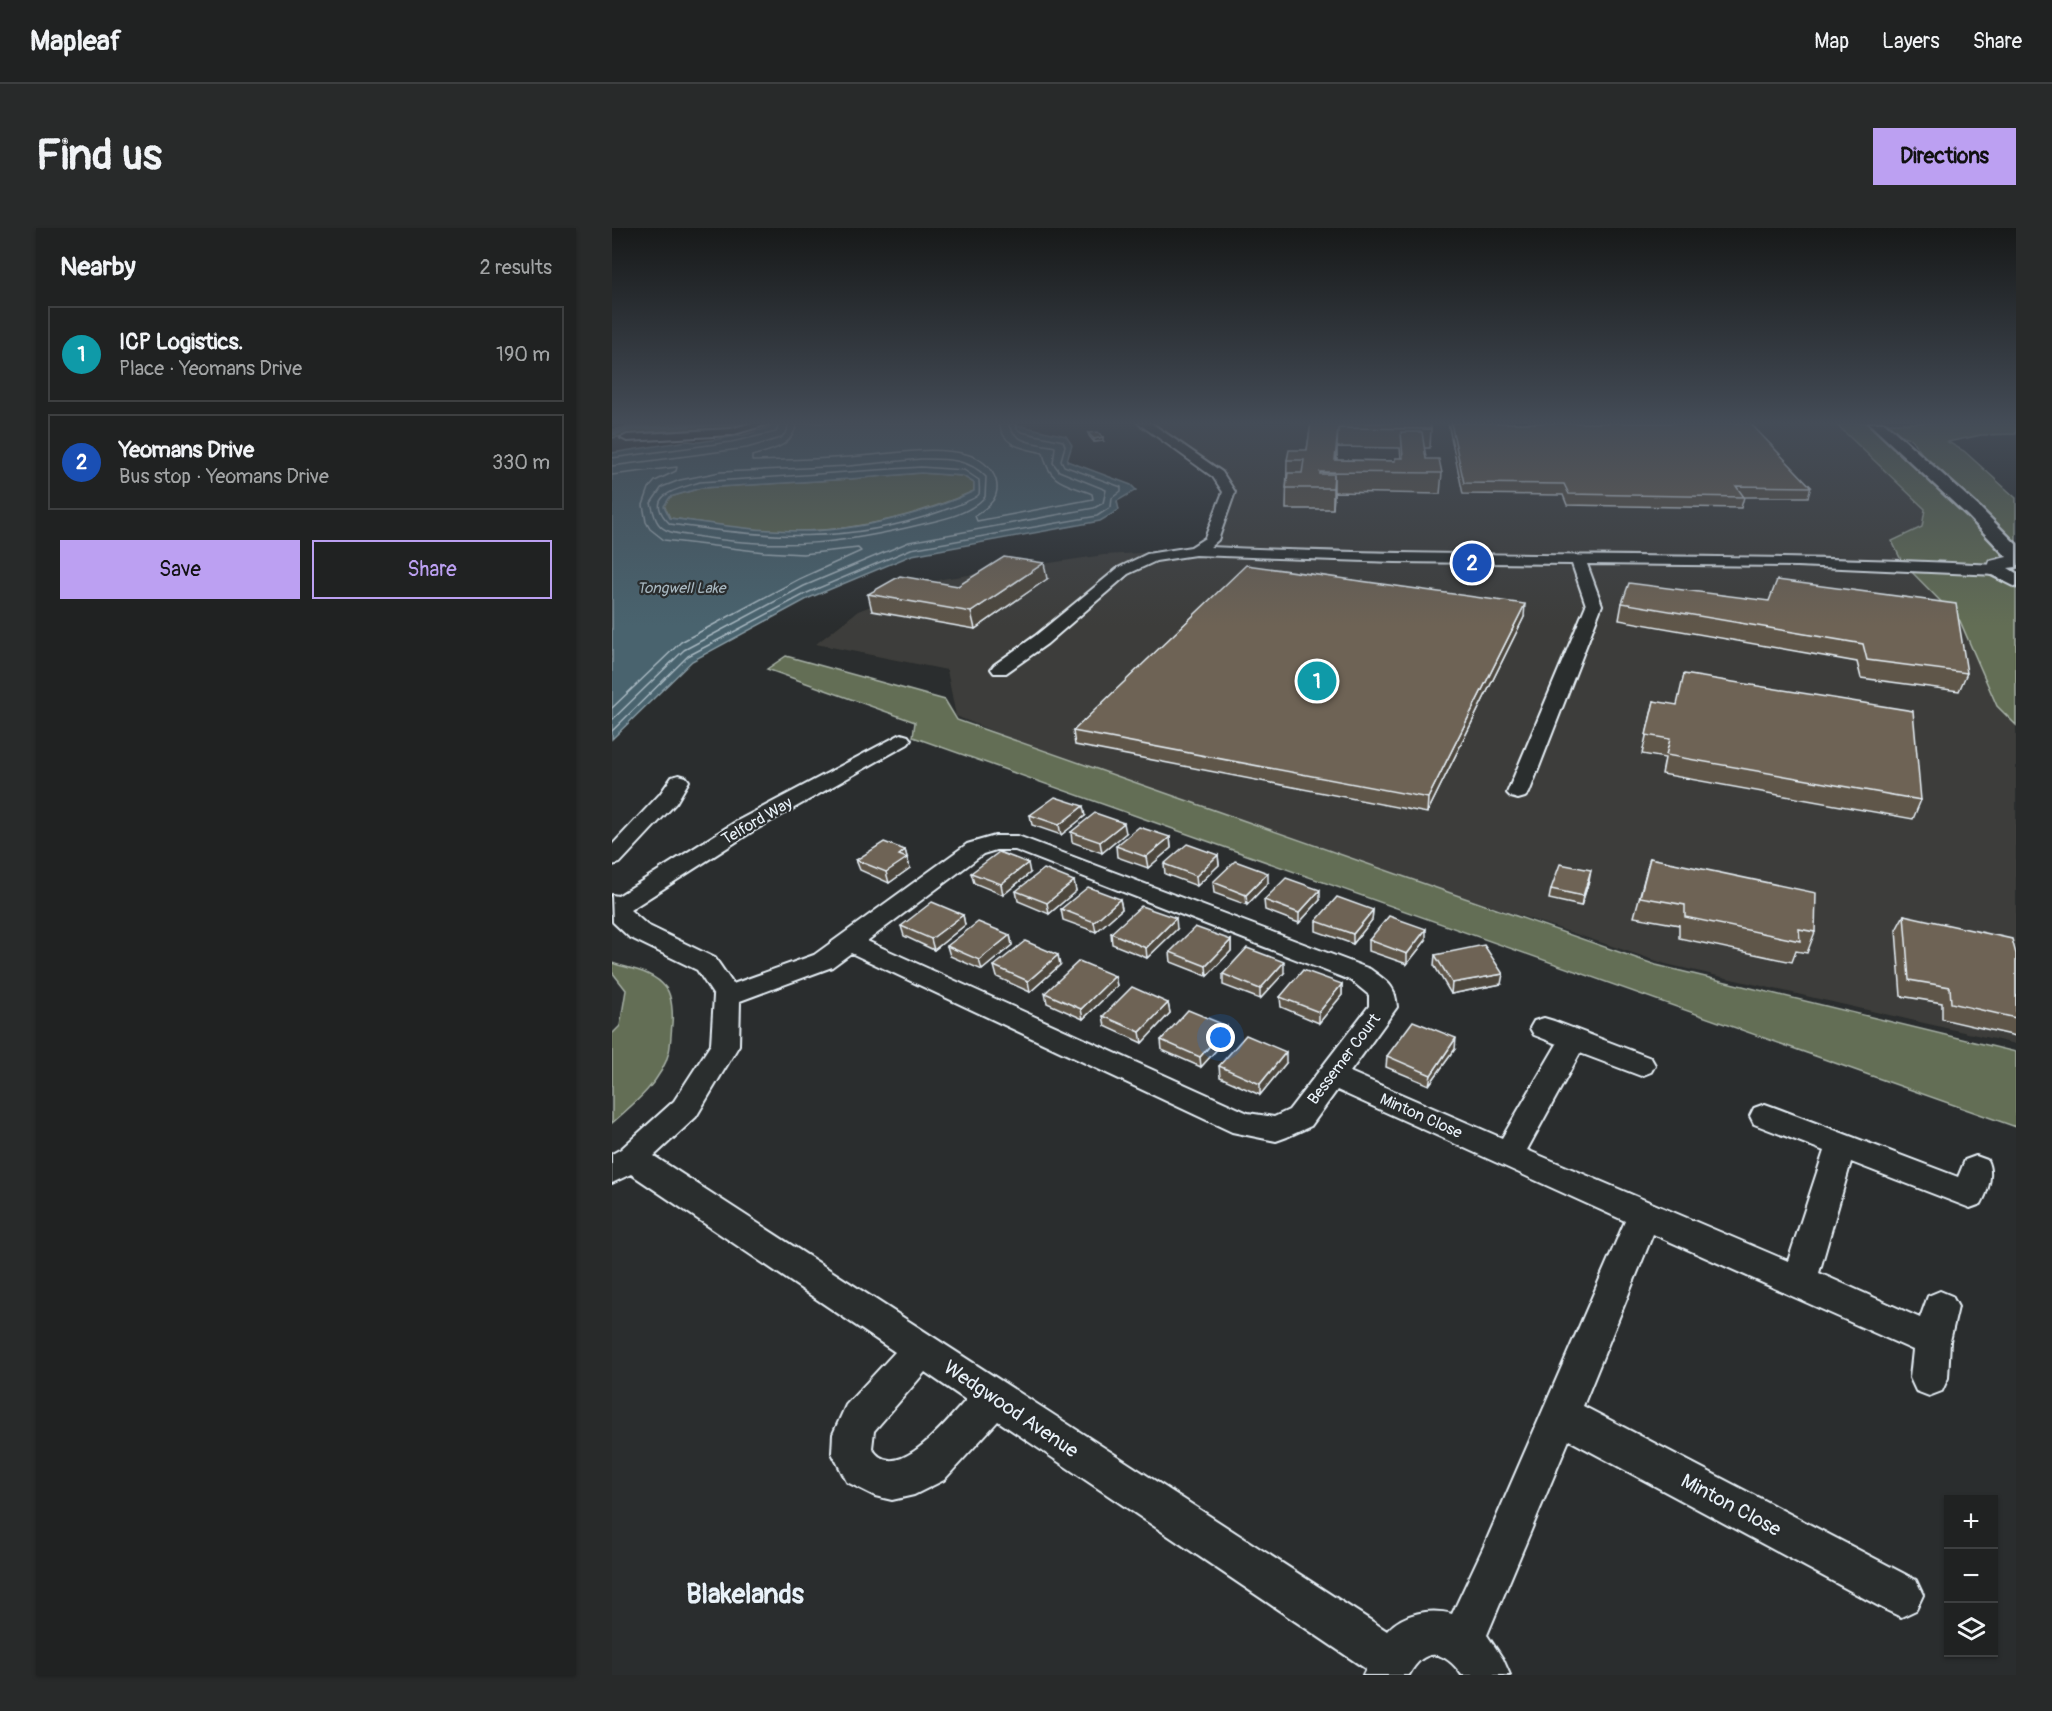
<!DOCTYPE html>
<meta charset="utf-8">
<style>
:root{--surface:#202222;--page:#282a2a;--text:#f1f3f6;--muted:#a2a4a5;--line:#3d3f40;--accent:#bca0f2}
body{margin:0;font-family:Pangolin,sans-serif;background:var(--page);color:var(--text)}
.controls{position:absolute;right:18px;bottom:18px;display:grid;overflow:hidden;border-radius:0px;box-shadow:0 2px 4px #0004}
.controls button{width:54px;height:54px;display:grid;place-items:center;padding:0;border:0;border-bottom:2px solid var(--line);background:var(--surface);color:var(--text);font:30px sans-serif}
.you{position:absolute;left:609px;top:810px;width:21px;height:21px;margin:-15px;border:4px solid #fff;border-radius:50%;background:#1a73e8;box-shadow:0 0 0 9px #1a73e833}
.badge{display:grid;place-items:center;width:39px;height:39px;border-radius:50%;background:var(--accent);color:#fff;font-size:20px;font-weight:700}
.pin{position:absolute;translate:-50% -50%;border:3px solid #fff;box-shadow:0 2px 6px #0006}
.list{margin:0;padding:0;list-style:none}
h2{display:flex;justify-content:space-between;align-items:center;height:78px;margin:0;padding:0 24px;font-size:26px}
h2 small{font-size:20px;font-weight:400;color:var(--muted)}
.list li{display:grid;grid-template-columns:39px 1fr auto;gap:18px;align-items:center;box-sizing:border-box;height:96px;margin:0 12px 12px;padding:0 12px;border:2px solid var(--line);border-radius:0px}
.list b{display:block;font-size:22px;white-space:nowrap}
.list p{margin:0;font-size:20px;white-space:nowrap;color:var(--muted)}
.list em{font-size:20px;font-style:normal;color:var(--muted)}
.actions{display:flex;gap:12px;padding:18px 24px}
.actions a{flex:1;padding:14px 0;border:2px solid var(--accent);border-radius:0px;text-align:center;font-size:21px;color:var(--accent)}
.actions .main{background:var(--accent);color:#111}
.icon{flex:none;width:33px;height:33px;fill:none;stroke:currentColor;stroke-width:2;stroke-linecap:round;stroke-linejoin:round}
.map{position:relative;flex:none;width:1404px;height:1447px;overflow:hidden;border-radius:0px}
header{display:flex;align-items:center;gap:36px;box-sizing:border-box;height:84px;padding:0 30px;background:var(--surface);border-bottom:2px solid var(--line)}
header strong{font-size:28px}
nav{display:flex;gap:33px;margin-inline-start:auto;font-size:21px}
.intro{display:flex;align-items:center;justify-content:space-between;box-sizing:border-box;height:144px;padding:0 36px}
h1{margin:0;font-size:42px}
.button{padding:15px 27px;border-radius:0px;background:var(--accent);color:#111;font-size:21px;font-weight:700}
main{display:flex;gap:36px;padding:0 36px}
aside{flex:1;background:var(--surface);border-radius:0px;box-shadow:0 2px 4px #0004}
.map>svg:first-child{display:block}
.built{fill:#3e3e3a}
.green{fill:#646e55;stroke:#a6b0a6;stroke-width:1.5;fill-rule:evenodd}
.water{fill:#49636e;stroke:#899ca5;stroke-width:1.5;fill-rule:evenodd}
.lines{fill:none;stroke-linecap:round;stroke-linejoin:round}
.shore{stroke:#a8b8c1;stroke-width:1.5}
.stream{stroke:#899ca5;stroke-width:4}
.street-casing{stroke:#e8f1f8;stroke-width:4}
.secondary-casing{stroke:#e8f1f8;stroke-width:5}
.street{fill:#2a2d2e;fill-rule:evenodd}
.secondary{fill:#2a2d2e;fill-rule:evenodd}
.wall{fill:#5f5649;stroke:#e8f1f8;stroke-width:1.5;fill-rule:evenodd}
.shaded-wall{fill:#4d463c;stroke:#e8f1f8;stroke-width:1.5}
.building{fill:#6e6455;stroke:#e8f1f8;stroke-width:1.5}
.labels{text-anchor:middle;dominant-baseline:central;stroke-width:4.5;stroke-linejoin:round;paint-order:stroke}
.far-water-label{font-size:15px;font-style:italic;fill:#a8b8c1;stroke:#2a2d2e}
.street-label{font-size:16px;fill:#e8f1f8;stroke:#2a2d2e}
.near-street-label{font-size:20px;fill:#e8f1f8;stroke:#2a2d2e}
.near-district-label{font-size:27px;font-weight:bold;fill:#e8f1f8;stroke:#2a2d2e}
</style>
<header>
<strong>Mapleaf</strong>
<nav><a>Map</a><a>Layers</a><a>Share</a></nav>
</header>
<div class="intro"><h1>Find us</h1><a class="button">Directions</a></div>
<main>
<aside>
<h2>Nearby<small>2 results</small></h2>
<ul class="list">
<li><span class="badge" style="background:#0f9aa8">1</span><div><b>ICP Logistics.</b><p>Place · Yeomans Drive</p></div><em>190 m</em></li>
<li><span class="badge" style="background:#1a4fb4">2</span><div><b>Yeomans Drive</b><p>Bus stop · Yeomans Drive</p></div><em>330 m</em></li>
</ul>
<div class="actions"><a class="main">Save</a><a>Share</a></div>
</aside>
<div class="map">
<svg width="1404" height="1447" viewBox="0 0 1404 1447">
<rect width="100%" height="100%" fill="#2a2d2e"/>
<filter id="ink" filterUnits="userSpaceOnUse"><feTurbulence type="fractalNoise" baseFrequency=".0167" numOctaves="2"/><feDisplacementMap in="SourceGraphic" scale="12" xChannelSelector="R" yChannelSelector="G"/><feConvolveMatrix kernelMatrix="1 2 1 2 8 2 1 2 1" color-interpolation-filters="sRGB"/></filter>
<g filter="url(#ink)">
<path class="built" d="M539 195H1223L1313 281 1310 299 1280 313 1290 334 1348 393 1385 478 1404 497V816L1054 736 493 550 344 488 335 442 204 416 246 383 330 351 492 327 583 322 618 265 576 221Z"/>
<g class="green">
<path d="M35 195H145L134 199 35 204 0 210V202Z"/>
<path d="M1223 195H1404V206L1369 207 1336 214 1352 223 1404 270V333L1390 334 1404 353V497L1385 478 1348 393 1290 334 1280 313 1310 299 1313 281ZM1266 196 1299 211 1314 231 1308 236Z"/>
<path d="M309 245 351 248 362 255V263C310 286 248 302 192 303 147 305 102 296 58 290L52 277 58 269 89 260 238 251Z"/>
<path d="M174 428 333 472 345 492 1044 737 1404 824V899L301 509 303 494 155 441Z"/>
<path d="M0 735C18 741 41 743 54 760 60 768 61 786 60 796 59 805 59 815 57 824 50 853 22 876 0 895V806L8 798 14 762 0 744Z"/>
</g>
<path class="water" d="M171 195H396L454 208 460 217 455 233 519 257 524 262 505 273 507 282 488 293 300 327 197 370 80 433 0 511V225L75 213 87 214 132 207ZM309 245 351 248 362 255V263C315 286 239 304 187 303 144 303 101 296 58 290L52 278 58 269 89 260 238 251Z"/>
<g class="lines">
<g class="shore">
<path d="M185 195C181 219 160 222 140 228V233C172 232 204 231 236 229 275 227 316 217 354 226 367 229 380 239 384 252 389 270 376 279 363 288L365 293 481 271 480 266C453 255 437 256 431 225 410 220 391 219 387 195"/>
<path d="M0 230 119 214 164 204 168 195"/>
<path d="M309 231C333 231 357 230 374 249L373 269C357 286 333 291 311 296 230 316 173 322 89 309 78 307 64 307 54 302 43 297 42 285 39 275L50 259 68 252 108 244 237 238Z"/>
<path d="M0 238 135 220 169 210 175 203 176 195"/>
<path d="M309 239 352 242 367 252C367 256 368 262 367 266 364 272 337 280 330 283 234 317 156 310 58 296 29 267 66 261 88 254Z"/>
<path d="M0 247 65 239 64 243 43 253 37 260 31 277 34 294 38 301 52 312 152 324 191 326 246 320 249 323 187 351 69 414 0 480"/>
<path d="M0 492 72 422 192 358 297 314 482 280 491 275 494 262 447 243 441 235 443 219C425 215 402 216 396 195"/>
<path d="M0 503 76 428 195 365 299 321 485 288 499 279 500 270 509 263V259L452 238 449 232 453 218 451 213 409 204 405 201 404 195"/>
</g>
<path class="stream" d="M0 206 19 201 128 195"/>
<g class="street-casing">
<g id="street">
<path d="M140 195H160L119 207 15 213 9 210 15 207 119 201Z"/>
<path d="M526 195H539L610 244 623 264 606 312 598 319C860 331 1123 324 1385 337L1393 342 1385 347 1185 338 975 336 990 377 917 565 913 569 906 571 899 569 895 565 974 377 960 336 783 334 583 327 544 333 516 346 435 416 394 445H382L379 441 382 437 423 408 506 340 535 326 579 319 593 310 611 264 601 249Z"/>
<path d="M289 506 296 508 299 512 296 516 141 603 18 682 35 697 103 730 121 756 202 727 355 616 383 608H406L758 741C775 754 783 756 785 779L738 844 890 910 945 816 922 807 918 800 922 793 932 790 942 793 1039 830 1043 837 1039 844 1029 848 968 825 915 922 1176 1033 1212 923 1142 896 1138 888 1142 880 1153 876 1164 880 1346 949 1353 932 1364 928 1375 932C1382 946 1376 963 1369 976L1358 980 1239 934 1207 1045 1308 1090 1316 1068 1328 1063 1340 1068 1346 1079 1338 1113 1336 1150 1330 1163 1317 1168 1304 1163 1298 1150 1301 1122 1041 1006 971 1178 1304 1352 1311 1367 1304 1382 1289 1389 1274 1382 957 1212 875 1407 891 1431 898 1447H850C833 1423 813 1417 797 1447H751L754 1441 386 1193 332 1252 302 1267 280 1272 263 1268 235 1254 220 1225 221 1206 234 1177 283 1124 19 946 0 955V926L9 921 62 873 99 816 102 768 85 742 17 709 1 694 0 667 6 668 125 593ZM384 622H403L740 753 757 767V778L677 882 662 889 636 885 255 713 371 626ZM239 725 620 904 664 913 675 909 699 898 725 862 1013 993 872 1318 840 1386C818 1380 791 1385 775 1403L42 928 84 889 127 817 128 773 220 739ZM313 1144 354 1172C337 1190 284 1260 260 1220L262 1203Z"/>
<path d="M67 547 74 549 77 553 64 575 8 635 0 637V617L48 566 60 549Z"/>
</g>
</g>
<g class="secondary-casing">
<path id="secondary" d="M1257 195H1273L1368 280 1404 316V339L1396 340 1404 345V359L1378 346 1375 342 1378 333 1395 329 1356 288Z"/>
</g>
<use href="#street" class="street"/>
<use href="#secondary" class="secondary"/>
</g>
<g class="wall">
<path d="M699 195 819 201 818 220H812L814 231 830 245 828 266 722 264 721 281H674L675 232 695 222ZM725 219 788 220 789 230 783 233 725 232Z"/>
<path d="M836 195H1138L1199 259 1196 269H1132L1129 280 955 277 951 267 851 266Z"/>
<path d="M476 205 491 213 482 214 477 208Z"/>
<path d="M435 351 363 401 260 383 256 366 346 358Z"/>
<path d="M1157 373 1355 445 1347 463 1249 450 1245 434 1007 392 1010 375Z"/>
<path d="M912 389 815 585 463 517 461 503Z"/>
<path d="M1042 473 1309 572 1301 591 1050 546 1053 530 1030 526Z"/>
<path d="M418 587 473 588 449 607 420 597Z"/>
<path d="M459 604 514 605 490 625 460 614Z"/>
<path d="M558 609 559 620 536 640 505 629 504 618Z"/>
<path d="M293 622 298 640 277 655 248 642 244 632Z"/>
<path d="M606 627 607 637 585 658 553 646 552 636Z"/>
<path d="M1038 630 1203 704 1195 725 1184 723 1180 734 1067 710V697L1022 689Z"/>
<path d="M359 645H418L391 667 362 655Z"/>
<path d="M462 653 464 663 437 686 406 673 404 663Z"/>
<path d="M977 653 969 678 937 671 939 661Z"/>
<path d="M601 654 656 655 635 677 602 665Z"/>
<path d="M508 671 510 681 484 704 451 692 449 681Z"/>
<path d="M652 672H708L687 695 653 682Z"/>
<path d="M761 682 760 692 741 716 704 703V693Z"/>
<path d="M351 687 353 697 322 722 292 708 289 698Z"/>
<path d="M1292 687 1404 726V808L1330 791V775L1289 768 1284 702Z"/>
<path d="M565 701 535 730 500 716 499 705Z"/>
<path d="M398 707 400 717 370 742 338 728 335 718Z"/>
<path d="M619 712V723L595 748 559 734 558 724Z"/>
<path d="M757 712H814L795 736 757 723Z"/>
<path d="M823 727 889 756 839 766 822 737Z"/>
<path d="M448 737 418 764 385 749 382 738Z"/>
<path d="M672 745 648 771 611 757V746Z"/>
<path d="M503 748 505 758 471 791 435 775 433 765Z"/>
<path d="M730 756V767L707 795 669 779 668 769Z"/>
<path d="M556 775 558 785 530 815 493 798 491 788Z"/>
<path d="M615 798 616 809 589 839 550 822 549 812Z"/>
<path d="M843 821 817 857 774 839 775 828Z"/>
<path d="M674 835 648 867 608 849 607 838Z"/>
</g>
<g class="shaded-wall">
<path d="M726 200 725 219 724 244 723 232Z"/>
<path d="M491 209V213L482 214V211Z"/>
<path d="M722 246V267L721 281V260Z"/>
<path d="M432 335 435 351 363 401 359 384Z"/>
<path d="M913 376 912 389 815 585 816 570Z"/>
<path d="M471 578 473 588 449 607 447 597Z"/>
<path d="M512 595 514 605 490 625 488 614Z"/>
<path d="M558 609 559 620 536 640 534 629Z"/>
<path d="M293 622 298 640 277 655 274 644 287 627Z"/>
<path d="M606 627 607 637 585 658 584 648Z"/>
<path d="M416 635 418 645 391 667 389 656Z"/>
<path d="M979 642 977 653 969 678 971 668Z"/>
<path d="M656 645V655L635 677 634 667Z"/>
<path d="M462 653 464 663 437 686 435 675Z"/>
<path d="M708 662V672L687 695V685Z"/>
<path d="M508 671 510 681 484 704 482 694Z"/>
<path d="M761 682 760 692 741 716V706Z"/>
<path d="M351 687 353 697 322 722 319 711Z"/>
<path d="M564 690 565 701 535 730 534 720Z"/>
<path d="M814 701V712L795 736V726Z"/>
<path d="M398 707 400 717 370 742 367 732Z"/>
<path d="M619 712V723L595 748 594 738Z"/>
<path d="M446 727 448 737 418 764 416 753Z"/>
<path d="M672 734V745L648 771V761Z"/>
<path d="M891 746 889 756 839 766 840 755Z"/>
<path d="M503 748 505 758 471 791 469 781Z"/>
<path d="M730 756V767L707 795V784Z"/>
<path d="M556 775 558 785 530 815 528 804Z"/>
<path d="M615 798 616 809 589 839 588 829Z"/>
<path d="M844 810 843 821 817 857 819 847Z"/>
<path d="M674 824V835L648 867V856Z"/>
</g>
<g class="building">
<path d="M699 195H818L819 201 726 200 723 232 783 233V230H791L789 204H810L814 231H827L830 245 708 244V246H722L721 260H674L676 245H690L692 232H675L677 222H695Z"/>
<path d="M839 195H1138L1199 259 1124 258 1132 269 957 266 952 256 852 255Z"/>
<path d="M486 204 491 209 482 211 476 205Z"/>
<path d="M392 329 432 335 359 384 256 366 288 348 346 358Z"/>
<path d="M634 337 913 376 816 570 461 503Z"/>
<path d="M1165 352 1344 376 1355 445 1255 432 1251 416 1010 375 1017 355 1157 373Z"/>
<path d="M1072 446 1301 483 1309 572 1054 527 1058 511 1034 507 1042 473 1065 477Z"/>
<path d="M443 569 471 578 447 597 418 587Z"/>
<path d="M483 585 512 595 488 614 459 604Z"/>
<path d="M527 599 558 609 534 629 504 618Z"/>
<path d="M272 614 293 622 287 627 295 630 274 644 244 632Z"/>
<path d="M575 616 606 627 584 648 552 636Z"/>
<path d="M387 624 416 635 389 656 359 645Z"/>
<path d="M1038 630 1204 665 1203 704 1187 701 1188 713 1073 689V677L1028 669Z"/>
<path d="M623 633 656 645 634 667 601 654Z"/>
<path d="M948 636 979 642 971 668 939 661Z"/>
<path d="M432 641 462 653 435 675 404 663Z"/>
<path d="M674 650 708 662 687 685 652 672Z"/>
<path d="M476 659 508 671 482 694 449 681Z"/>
<path d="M725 669 761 682 741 706 704 693Z"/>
<path d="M320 674 351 687 319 711 289 698Z"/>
<path d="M529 678 564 690 534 720 499 705Z"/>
<path d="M1292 687 1400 711 1404 726V790L1339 775 1338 759 1297 752Z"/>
<path d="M777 688 814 701 795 726 757 712Z"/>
<path d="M366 694 398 707 367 732 335 718Z"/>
<path d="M583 699 619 712 594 738 558 724Z"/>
<path d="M413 713 446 727 416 753 382 738Z"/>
<path d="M872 717 891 746 840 755 823 727Z"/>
<path d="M635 720 672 734 648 761 611 746Z"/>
<path d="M467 733 503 748 469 781 433 765Z"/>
<path d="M691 742 730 756 707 784 668 769Z"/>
<path d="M520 759 556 775 528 804 491 788Z"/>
<path d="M576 782 615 798 588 829 549 812Z"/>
<path d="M801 793 844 810 819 847 775 828Z"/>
<path d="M634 807 674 824 648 856 607 838Z"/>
</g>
</g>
<linearGradient id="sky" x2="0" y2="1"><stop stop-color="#171919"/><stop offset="0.49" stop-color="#444c57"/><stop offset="1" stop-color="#444c57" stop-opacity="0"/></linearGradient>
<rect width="1404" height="398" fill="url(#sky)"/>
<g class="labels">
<g class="far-water-label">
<text x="69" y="360">Tongwell Lake</text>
</g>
<g class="street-label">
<text transform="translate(145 593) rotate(-30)">Telford Way</text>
<text transform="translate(732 831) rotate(-53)">Bessemer Court</text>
<text transform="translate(809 888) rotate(24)">Minton Close</text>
</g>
<g class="near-street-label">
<text transform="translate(399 1181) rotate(34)">Wedgwood Avenue</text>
<text transform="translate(1119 1277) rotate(28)">Minton Close</text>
</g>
<g class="near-district-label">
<text x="133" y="1366">Blakelands</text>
</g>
</g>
</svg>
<div class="controls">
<button>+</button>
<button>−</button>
<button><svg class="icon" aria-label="layers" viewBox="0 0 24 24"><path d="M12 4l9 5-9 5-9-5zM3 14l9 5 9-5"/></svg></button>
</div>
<div class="you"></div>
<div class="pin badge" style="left:705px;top:453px;background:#0f9aa8">1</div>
<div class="pin badge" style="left:860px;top:335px;background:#1a4fb4">2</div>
</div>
</main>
